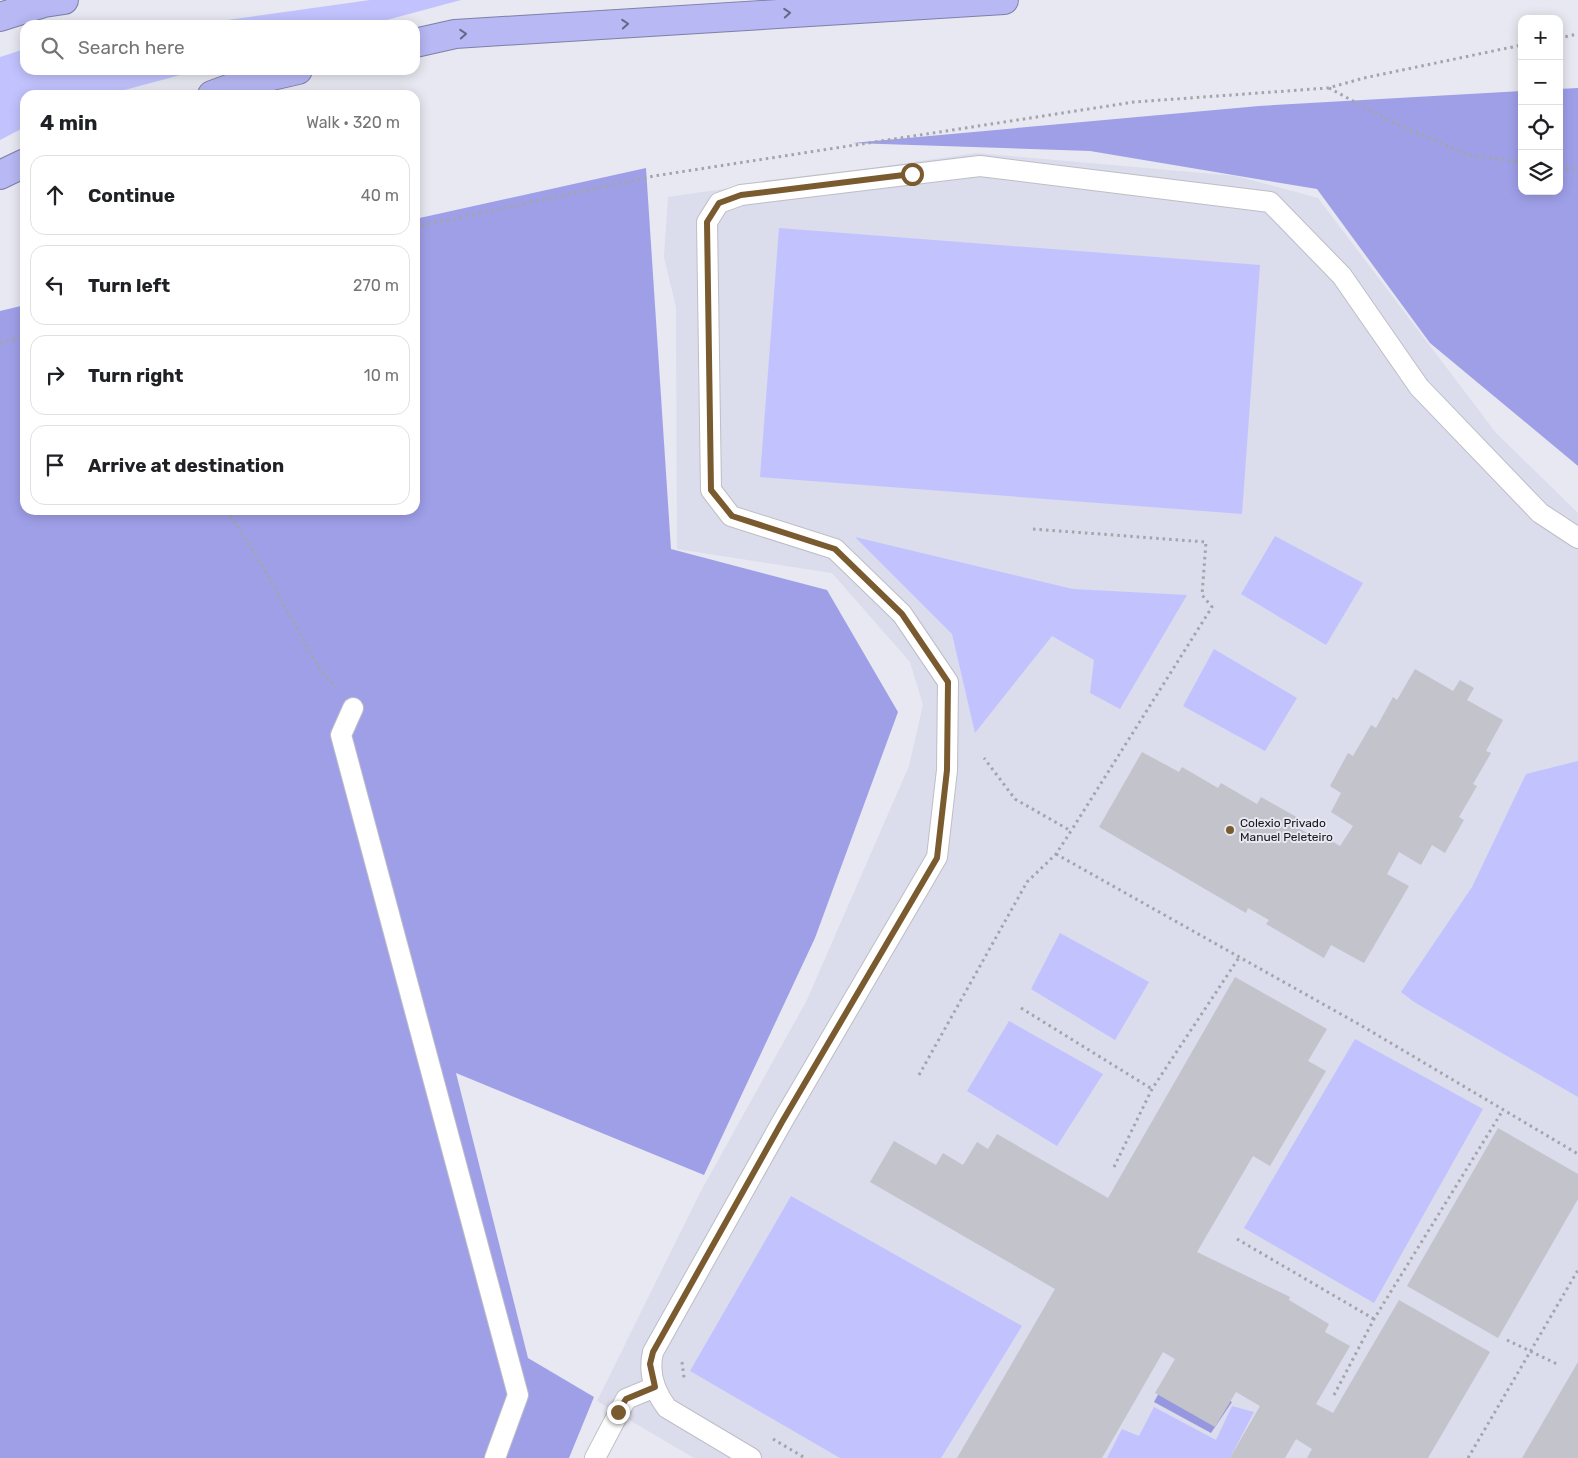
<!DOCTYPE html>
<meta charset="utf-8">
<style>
:root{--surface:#fff;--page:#f2f2f2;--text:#202124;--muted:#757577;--line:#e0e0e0}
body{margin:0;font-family:Rubik,sans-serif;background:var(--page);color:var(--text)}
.controls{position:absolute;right:15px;top:15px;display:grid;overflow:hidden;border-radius:10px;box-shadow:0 2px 12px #0003}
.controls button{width:45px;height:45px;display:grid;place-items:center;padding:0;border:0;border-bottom:1px solid var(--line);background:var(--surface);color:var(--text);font:25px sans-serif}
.stop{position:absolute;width:15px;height:15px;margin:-11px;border:4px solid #7a5b30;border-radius:50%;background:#fff}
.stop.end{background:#7a5b30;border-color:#fff;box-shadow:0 1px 5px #0008}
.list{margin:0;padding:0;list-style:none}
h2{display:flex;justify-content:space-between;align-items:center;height:65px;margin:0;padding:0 20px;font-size:21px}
h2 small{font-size:16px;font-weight:400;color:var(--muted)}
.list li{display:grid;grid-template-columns:32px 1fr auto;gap:15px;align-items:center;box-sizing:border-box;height:80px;margin:0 10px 10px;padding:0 10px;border:1px solid var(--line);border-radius:15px}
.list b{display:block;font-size:19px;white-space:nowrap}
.list em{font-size:16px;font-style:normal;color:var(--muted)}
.icon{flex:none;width:28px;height:28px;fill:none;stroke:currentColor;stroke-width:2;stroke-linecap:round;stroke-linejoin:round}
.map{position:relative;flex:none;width:1578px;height:1458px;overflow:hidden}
.search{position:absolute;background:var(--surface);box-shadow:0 2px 12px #0003;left:20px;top:20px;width:400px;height:55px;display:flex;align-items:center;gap:12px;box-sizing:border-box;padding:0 18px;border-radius:15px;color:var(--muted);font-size:19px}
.panel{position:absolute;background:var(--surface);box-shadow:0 2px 12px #0003;left:20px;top:90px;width:400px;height:425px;border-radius:15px}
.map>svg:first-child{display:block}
.built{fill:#dbdcec}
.green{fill:#c2c3fe}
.forest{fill:#9f9fe8}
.water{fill:#9797df}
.building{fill:#c2c3cb}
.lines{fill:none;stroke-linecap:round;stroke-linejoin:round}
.service-casing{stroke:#bdbec6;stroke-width:22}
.motorway-casing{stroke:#7f7fa7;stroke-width:30}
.path{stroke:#a4a4ab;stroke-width:3;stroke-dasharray:2.5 4;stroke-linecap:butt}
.service{stroke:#fff;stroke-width:20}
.motorway{stroke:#b7b8f4;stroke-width:28}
.oneway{stroke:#666786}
.route{stroke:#7a5b30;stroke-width:6}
.poi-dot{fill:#7a5b30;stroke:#e7e8f1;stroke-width:2}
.labels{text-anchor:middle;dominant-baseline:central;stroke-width:4;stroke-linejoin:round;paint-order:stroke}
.poi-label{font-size:12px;fill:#161619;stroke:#e7e8f1;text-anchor:start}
</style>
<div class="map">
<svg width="1578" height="1458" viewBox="0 0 1578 1458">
<rect width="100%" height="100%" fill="#e7e8f1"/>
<path class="built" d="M977 153 1236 176 1318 198 1496 433 1578 513V1458H694L597 1401 701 1191 807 1000 909 766 923 705 910 662 832 573 677 549 676 307 664 257 668 197Z"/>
<g class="green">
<path d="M370 0H461L368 25H192Z"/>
<path d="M25 49V70H199L106 95H25V127L0 140V57Z"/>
<path d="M779 228 1260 265 1242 514 760 477Z"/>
<path d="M1275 536 1363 583 1326 645 1241 594Z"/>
<path d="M855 537 1073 589 1187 595 1120 709 1090 693 1094 660 1052 636 975 733 952 634Z"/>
<path d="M1214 649 1297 698 1265 751 1183 706Z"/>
<path d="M1578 761V1097L1414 1002 1401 992 1472 887 1526 774Z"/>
<path d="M1060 933 1149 982 1115 1040 1031 989Z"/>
<path d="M1009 1021 1103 1074 1057 1146 967 1091Z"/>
<path d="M1355 1039 1483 1109 1374 1303 1244 1228Z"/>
<path d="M791 1196 1022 1326 941 1458H840L690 1371Z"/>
<path d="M1232 1406 1254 1412 1230 1458H1107L1122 1429 1139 1436 1154 1407 1216 1440Z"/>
</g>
<g class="forest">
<path d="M1578 88V466L1430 343 1317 189 1090 151 852 143 1259 106 1522 91V191H1559V89Z"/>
<path d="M646 168 671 549 827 590 898 712 815 938 704 1175 456 1073 528 1358 594 1397 569 1458H0V311L25 305V510H415V219Z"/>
</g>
<path class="water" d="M1173 1367 1232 1402 1211 1433 1154 1402Z"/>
<g class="building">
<path d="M1415 669 1453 691 1460 680 1474 688 1467 700 1503 720 1486 751 1491 753 1473 784 1477 786 1459 817 1464 820 1445 853 1432 845 1421 865 1399 852 1387 874 1409 886 1364 963 1331 945 1324 958 1266 924 1269 920 1248 908 1246 913 1099 827 1142 752 1179 772 1182 767 1218 788 1221 783 1257 804 1261 797 1300 819 1295 826 1316 838 1319 834 1340 846 1353 826 1331 812 1341 793 1330 786 1348 753 1353 756 1371 725 1376 728 1393 697 1397 700Z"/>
<path d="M1235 977 1327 1029 1308 1061 1326 1071 1270 1166 1253 1156 1197 1252 1290 1297 1289 1300 1329 1324 1325 1332 1350 1346 1316 1404 1333 1413 1399 1300 1490 1352 1428 1458H1307L1312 1449 1296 1439 1285 1458H1230L1260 1406 1236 1392 1215 1427 1155 1393 1175 1359 1163 1352 1102 1458H957L1055 1289 870 1182 894 1141 936 1165 943 1153 963 1165 977 1142 988 1149 997 1134 1108 1198Z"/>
<path d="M1498 1128 1578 1174V1199L1498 1338 1407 1286Z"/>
<path d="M1578 1362V1458H1522Z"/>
</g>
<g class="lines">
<g class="service-casing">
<g id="service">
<path d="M353 708 341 735 518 1395 495 1458"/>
<path d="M595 1458 626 1399 655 1387"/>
<path d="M751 1458 667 1408C654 1391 648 1373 653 1352L782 1122 937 857 947 770 948 682 902 614 835 549 731 516 711 490 707 222 719 203 741 195 980 166 1270 202 1342 276 1419 387 1540 513 1578 538"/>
</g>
</g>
<g class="motorway-casing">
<g id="motorway">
<path d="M0 17 44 3 64 0"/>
<path d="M415 43 455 34 1004 0"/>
<path d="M212 95 250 81 298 70"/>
<path d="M0 175 25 163"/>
</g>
</g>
<g class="path">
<path d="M1559 38 1578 34"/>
<path d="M1329 88 1390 121 1468 155 1522 162"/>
<path d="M1559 168 1578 170"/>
<path d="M415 227 654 176 1134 102 1328 88 1364 78 1522 45"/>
<path d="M0 343 25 336"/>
<path d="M227 510 264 568 317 665 336 688"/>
<path d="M1033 529 1206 542 1202 595 1212 607 1071 831"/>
<path d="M1056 854 1362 1026 1578 1154"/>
<path d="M1021 1008 1152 1089"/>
<path d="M919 1075 1027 882 1056 854 1071 831 1015 799 984 758"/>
<path d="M1114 1167 1152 1089 1240 956"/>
<path d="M1237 1239 1374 1319"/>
<path d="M1507 1340 1557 1364"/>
<path d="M682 1362 684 1378"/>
<path d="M1334 1395 1374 1319 1503 1110"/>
<path d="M773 1439 805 1458"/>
<path d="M1468 1458 1578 1270"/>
</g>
<use href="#service" class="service"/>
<use href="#motorway" class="motorway"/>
</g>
<defs><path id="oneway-chevron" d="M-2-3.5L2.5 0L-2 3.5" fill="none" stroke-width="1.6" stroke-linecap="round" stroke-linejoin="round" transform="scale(1.25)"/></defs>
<g class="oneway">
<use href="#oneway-chevron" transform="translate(787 13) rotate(-4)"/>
<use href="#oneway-chevron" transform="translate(625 24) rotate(-4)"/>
<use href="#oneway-chevron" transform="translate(463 34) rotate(-4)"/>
</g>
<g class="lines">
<path class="route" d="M618 1412 626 1399 655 1387 650 1364 653 1352 782 1122 937 858 947 770 948 682 902 614 835 549 732 516 711 490 707 222 719 203 741 195 912 174"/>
</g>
<circle class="poi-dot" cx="1230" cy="830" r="5"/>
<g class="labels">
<g class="poi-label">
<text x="1240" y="823">Colexio Privado<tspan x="1240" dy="14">Manuel Peleteiro</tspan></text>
</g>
</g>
</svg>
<div class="controls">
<button>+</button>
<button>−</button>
<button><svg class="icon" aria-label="locate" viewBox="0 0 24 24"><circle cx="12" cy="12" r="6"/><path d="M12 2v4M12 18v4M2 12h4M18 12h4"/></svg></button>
<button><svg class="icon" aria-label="layers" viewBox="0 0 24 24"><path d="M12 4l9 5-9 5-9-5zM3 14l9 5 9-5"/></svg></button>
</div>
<div class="stop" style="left:912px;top:174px"></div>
<div class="stop end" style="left:618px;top:1412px"></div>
<div class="search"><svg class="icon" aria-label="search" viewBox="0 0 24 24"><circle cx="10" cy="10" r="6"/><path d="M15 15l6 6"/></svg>Search here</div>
<section class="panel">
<h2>4 min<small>Walk · 320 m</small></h2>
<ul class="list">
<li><svg class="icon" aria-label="ahead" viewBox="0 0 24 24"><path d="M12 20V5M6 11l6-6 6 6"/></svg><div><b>Continue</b></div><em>40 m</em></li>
<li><svg class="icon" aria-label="left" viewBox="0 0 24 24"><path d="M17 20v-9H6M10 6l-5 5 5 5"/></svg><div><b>Turn left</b></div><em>270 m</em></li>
<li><svg class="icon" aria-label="right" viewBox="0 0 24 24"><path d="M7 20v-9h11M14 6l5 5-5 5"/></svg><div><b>Turn right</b></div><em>10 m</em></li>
<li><svg class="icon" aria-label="arrive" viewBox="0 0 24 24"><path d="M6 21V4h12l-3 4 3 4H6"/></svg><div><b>Arrive at destination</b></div></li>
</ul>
</section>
</div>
